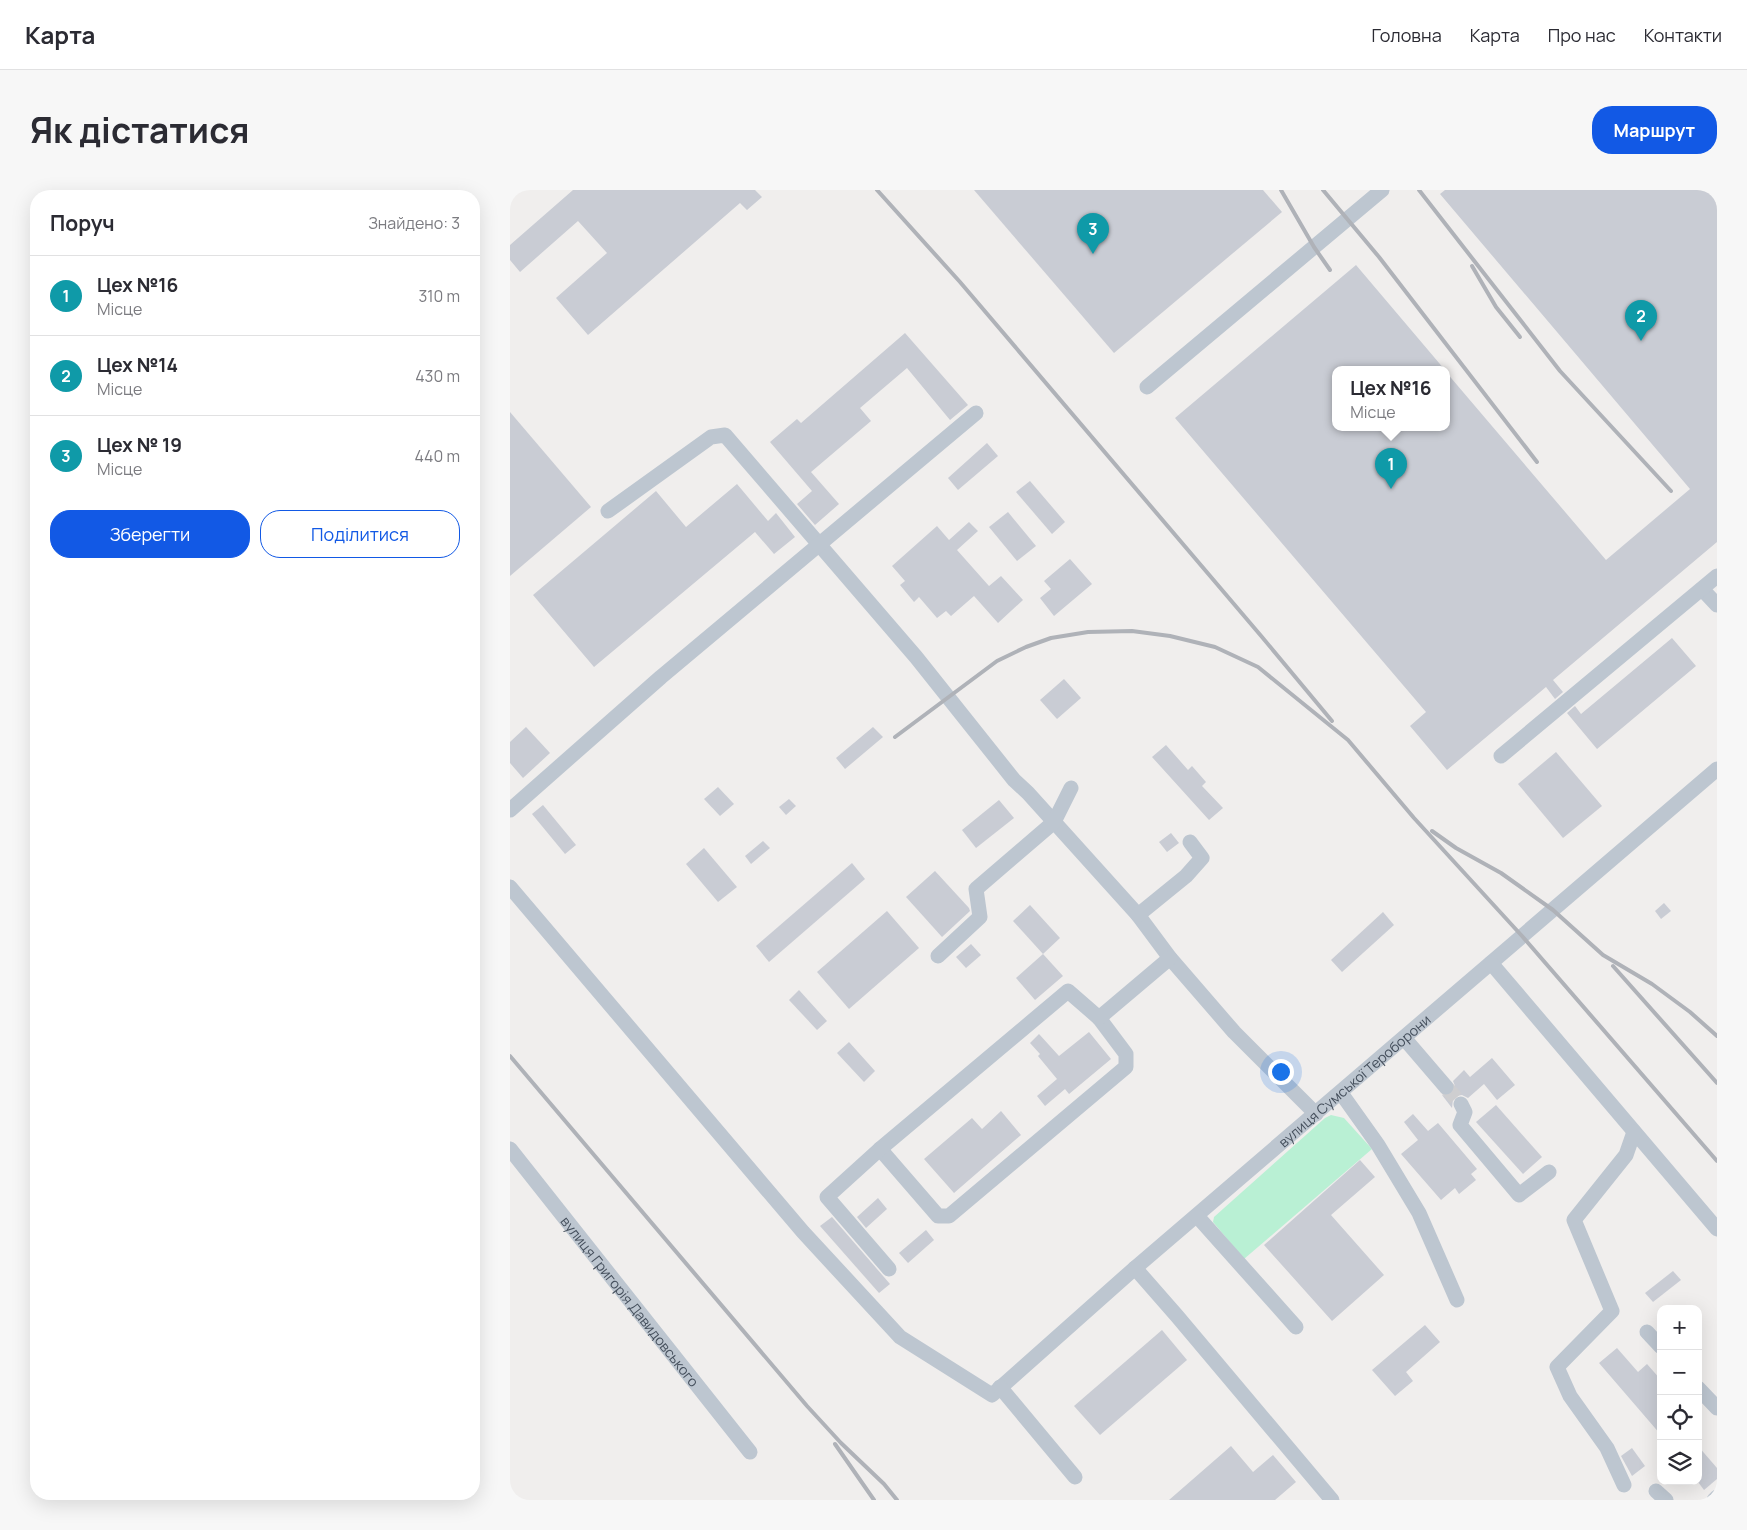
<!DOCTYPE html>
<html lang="uk">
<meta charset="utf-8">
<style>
:root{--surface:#fff;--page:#f7f7f7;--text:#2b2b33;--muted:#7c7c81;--line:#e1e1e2;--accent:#1259e5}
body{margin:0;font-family:Manrope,sans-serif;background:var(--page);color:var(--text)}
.controls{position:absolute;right:15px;bottom:15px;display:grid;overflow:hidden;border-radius:10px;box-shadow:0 5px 20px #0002}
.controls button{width:45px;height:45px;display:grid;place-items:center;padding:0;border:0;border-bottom:1px solid var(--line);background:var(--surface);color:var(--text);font:25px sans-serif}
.you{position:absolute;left:770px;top:881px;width:18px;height:18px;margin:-12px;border:4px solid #fff;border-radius:50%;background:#1a73e8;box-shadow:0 0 0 8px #1a73e833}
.badge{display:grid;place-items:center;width:32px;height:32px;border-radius:50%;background:var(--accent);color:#fff;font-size:16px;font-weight:700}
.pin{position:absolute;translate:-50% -41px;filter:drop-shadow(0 1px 2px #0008)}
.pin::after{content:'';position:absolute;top:26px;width:18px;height:15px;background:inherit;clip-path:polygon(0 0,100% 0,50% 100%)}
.popup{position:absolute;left:822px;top:176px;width:118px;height:65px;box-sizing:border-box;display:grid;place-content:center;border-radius:10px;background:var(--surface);filter:drop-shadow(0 1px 4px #0005);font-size:16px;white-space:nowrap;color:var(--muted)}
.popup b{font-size:19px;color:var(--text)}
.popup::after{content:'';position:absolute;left:50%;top:100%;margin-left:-10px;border:10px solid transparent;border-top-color:var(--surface)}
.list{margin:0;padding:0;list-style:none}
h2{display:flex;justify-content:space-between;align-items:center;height:65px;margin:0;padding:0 20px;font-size:21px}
h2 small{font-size:16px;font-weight:400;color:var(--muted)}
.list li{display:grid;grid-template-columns:32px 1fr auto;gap:15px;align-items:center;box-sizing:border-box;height:80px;padding:0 20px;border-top:1px solid var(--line)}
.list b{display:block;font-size:19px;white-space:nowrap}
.list p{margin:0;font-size:16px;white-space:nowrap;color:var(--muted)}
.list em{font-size:16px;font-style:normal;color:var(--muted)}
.actions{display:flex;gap:10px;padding:15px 20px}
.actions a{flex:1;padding:11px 0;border:1px solid var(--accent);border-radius:20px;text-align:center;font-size:18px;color:var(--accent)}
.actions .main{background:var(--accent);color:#fff}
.icon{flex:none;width:28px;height:28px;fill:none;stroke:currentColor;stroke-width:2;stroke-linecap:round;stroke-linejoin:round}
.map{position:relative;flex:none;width:1207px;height:1310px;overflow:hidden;border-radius:20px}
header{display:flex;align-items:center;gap:30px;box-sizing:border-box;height:70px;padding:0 25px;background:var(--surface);border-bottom:1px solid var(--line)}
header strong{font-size:24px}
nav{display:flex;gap:28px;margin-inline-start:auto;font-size:18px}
.intro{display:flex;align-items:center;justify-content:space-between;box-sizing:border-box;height:120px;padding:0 30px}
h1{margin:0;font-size:35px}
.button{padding:12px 22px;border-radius:20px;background:var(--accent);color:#fff;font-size:18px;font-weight:700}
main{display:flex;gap:30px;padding:0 30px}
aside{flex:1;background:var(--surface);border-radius:20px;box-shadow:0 5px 20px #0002}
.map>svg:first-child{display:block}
.green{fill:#b9f0d4}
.building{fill:#c9ccd4}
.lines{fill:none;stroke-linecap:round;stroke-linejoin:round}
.minor-tunnel{stroke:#ceced0;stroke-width:15;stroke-dasharray:15 8;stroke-linecap:butt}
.minor{stroke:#bdc6d0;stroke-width:15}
.rail{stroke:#afb2b8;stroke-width:4}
.labels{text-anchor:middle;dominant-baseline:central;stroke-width:4;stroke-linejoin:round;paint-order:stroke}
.street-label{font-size:14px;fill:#454f5c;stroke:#fff}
</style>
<header>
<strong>Карта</strong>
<nav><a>Головна</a><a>Карта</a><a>Про нас</a><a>Контакти</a></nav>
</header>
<div class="intro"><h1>Як дістатися</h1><a class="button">Маршрут</a></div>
<main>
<aside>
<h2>Поруч<small>Знайдено: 3</small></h2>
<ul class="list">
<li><span class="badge" style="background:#0f9aa8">1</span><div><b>Цех №16</b><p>Місце</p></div><em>310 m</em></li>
<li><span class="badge" style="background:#0f9aa8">2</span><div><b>Цех №14</b><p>Місце</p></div><em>430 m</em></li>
<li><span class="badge" style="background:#0f9aa8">3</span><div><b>Цех № 19</b><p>Місце</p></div><em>440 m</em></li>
</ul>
<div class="actions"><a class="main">Зберегти</a><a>Поділитися</a></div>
</aside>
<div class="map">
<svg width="1207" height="1310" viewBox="0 0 1207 1310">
<rect width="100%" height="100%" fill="#f0eeed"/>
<path class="green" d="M821 925 834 928 862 959 734 1069 703 1032 704 1027 815 928Z"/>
<g class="building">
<path d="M63 0H245L252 7 237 20 230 13 78 145 46 108 97 63 68 31 10 82 0 70V55Z"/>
<path d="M464 0H753L772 22 604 163Z"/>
<path d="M935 0H1207V352L1043 490 1053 502 1045 509 1036 497 937 580 900 536 916 522 665 228 846 75 935 180H826V238H936V182L1096 370 1180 299 930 4Z"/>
<path d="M395 143 458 215 440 230 397 178 350 218 361 231 301 282 329 314 305 335 287 314 302 301 260 252 287 229 291 233Z"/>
<path d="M0 222 81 317 0 386Z"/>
<path d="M477 253 488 266 448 300 438 288Z"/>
<path d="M520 291 555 332 542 344 506 302Z"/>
<path d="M227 294 258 331 266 323 285 347 264 364 245 342 84 477 23 405 146 301 176 337Z"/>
<path d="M498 322 526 356 507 371 479 337Z"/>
<path d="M459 332 468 341 447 360 479 396 491 386 513 410 488 433 464 406 441 426 436 421 427 428 409 407 404 412 390 395 395 391 382 376 427 336 439 350Z"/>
<path d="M560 369 582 394 544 426 530 408 541 399 534 391Z"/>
<path d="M1162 448 1186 476 1087 559 1057 523 1065 516 1071 524Z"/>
<path d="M554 489 571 508 547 529 530 510Z"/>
<path d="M16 537 40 563 13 588 0 573V552Z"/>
<path d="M363 537 373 547 335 579 326 568Z"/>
<path d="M656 555 678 580 682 576 696 592 692 596 713 618 699 630 642 567Z"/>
<path d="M1046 562 1092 616 1053 648 1008 594Z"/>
<path d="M208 597 224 614 210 626 194 609Z"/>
<path d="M279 609 286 616 276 625 269 617Z"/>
<path d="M489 610 504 628 466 658 452 640Z"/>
<path d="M33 615 66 655 55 664 22 624Z"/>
<path d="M661 643 669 653 657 662 649 652Z"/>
<path d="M253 651 260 658 241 674 235 666Z"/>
<path d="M194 658 227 697 208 712 176 674Z"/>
<path d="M342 673 355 689 259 772 246 756Z"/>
<path d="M425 681 459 718 460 721 432 747 396 707Z"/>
<path d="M1154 713 1161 721 1151 729 1145 721Z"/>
<path d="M520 715 550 748 533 764 503 731Z"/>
<path d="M377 721 409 758 339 819 307 782Z"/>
<path d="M873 722 884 735 832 782 821 770Z"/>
<path d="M461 754 471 765 456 778 446 767Z"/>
<path d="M533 764 553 786 525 810 506 788Z"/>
<path d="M289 800 317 831 307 840 279 810Z"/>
<path d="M579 842 601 869 559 904 555 899 535 916 527 906 547 889 528 866 530 864 520 853 529 844 549 866Z"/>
<path d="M339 852 365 881 354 892 327 863Z"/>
<path d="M982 868 1005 895 987 910 974 894 958 908 952 905 946 906 943 909 942 918 932 905 937 906 942 904 945 896 943 891 954 880 960 887Z"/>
<path d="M986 915 1032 967 1013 984 966 932Z"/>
<path d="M491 921 511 945 444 1003 414 969 462 928 472 939Z"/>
<path d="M903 924 918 941 928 933 967 979 961 984 966 990 949 1004 945 998 931 1010 891 964 908 950 894 932Z"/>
<path d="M850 970 865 987 821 1025 874 1085 822 1131 754 1055Z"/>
<path d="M368 1008 377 1019 356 1038 347 1027Z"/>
<path d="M322 1027 380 1094 369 1103 310 1036Z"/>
<path d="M416 1040 424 1050 398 1073 389 1063Z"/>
<path d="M1163 1081 1171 1090 1143 1112 1135 1103Z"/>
<path d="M915 1135 930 1152 896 1182 903 1191 885 1206 862 1180Z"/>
<path d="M652 1140 677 1170 590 1245 564 1216Z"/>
<path d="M1107 1158 1128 1182 1137 1174 1151 1190V1245L1089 1173Z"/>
<path d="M721 1256 743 1282 763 1265 786 1292 765 1310H659Z"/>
<path d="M1188 1256 1207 1278V1289L1194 1300 1188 1292Z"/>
<path d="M1122 1258 1135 1276 1122 1286 1111 1266Z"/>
</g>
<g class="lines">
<path class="minor-tunnel" d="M936 897 951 914"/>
<g class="minor">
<path d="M637 197 872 0"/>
<path d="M98 321 201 247 215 245 406 467 504 590 518 603 628 725 660 768 724 842 806 924"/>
<path d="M1192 399 1207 415"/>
<path d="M991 566 1207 386"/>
<path d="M0 620 151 487 466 223"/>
<path id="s1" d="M0 697 293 1042 390 1147 482 1205 625 1078 1207 579"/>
<path d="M628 725 676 686 692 668 680 652"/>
<path d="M428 766 470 727 466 699 544 632 561 598"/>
<path d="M981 773 1207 1039"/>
<path d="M894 848 936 897"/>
<path d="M831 903 868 955 909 1023 947 1110"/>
<path d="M951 914 955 922 950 935 1009 1005 1039 982"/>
<path id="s2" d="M0 959 240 1262"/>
<path d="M370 959 428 1026H439L616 877V864L589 828"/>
<path d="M687 1026 786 1137"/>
<path d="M625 1078 667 1126 822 1310"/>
<path d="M379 1079 317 1007 370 959 558 801 589 828 660 768"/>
<path d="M1137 1142 1151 1157"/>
<path d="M490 1197 565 1287"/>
<path d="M1188 1198 1207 1218"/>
<path d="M1114 1295 1097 1258 1060 1206 1047 1177 1102 1121 1064 1030 1116 965 1124 942"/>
<path d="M1146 1301 1156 1310"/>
<path d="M1204 1310 1207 1307"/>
</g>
<g class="rail">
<path d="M367 0 450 92 752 447 822 531"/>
<path d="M771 0 804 57 820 80"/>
<path d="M813 0 869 67 1027 272"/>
<path d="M909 0 1050 181 1161 301"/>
<path d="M962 76 986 117 1010 147"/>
<path d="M385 547 487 471 516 457 541 448 578 442 622 441 660 446 705 457 748 477 838 550 904 628 1012 746 1207 971"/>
<path d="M922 641 946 658 991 683 1043 720 1093 765 1142 794 1180 822 1207 846"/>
<path d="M1103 776 1207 893"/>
<path d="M0 866 297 1216 331 1253 374 1294 387 1310"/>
<path d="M325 1254 364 1310"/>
</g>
</g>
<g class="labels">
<g class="street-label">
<text stroke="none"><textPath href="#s1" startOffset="1184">вулиця Сумської Тероборони</textPath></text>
<text stroke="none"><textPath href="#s2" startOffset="194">вулиця Григорія Давидовського</textPath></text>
</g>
</g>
</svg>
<div class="controls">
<button>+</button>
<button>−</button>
<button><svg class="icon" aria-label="locate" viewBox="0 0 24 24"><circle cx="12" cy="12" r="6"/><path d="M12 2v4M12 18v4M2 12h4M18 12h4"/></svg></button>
<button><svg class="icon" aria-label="layers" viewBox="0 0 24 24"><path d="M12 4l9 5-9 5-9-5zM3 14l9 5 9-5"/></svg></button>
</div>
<div class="you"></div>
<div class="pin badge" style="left:881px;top:299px;background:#0f9aa8">1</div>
<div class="popup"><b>Цех №16</b>Місце</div>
<div class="pin badge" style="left:1131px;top:151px;background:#0f9aa8">2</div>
<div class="pin badge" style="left:583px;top:64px;background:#0f9aa8">3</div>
</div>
</main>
